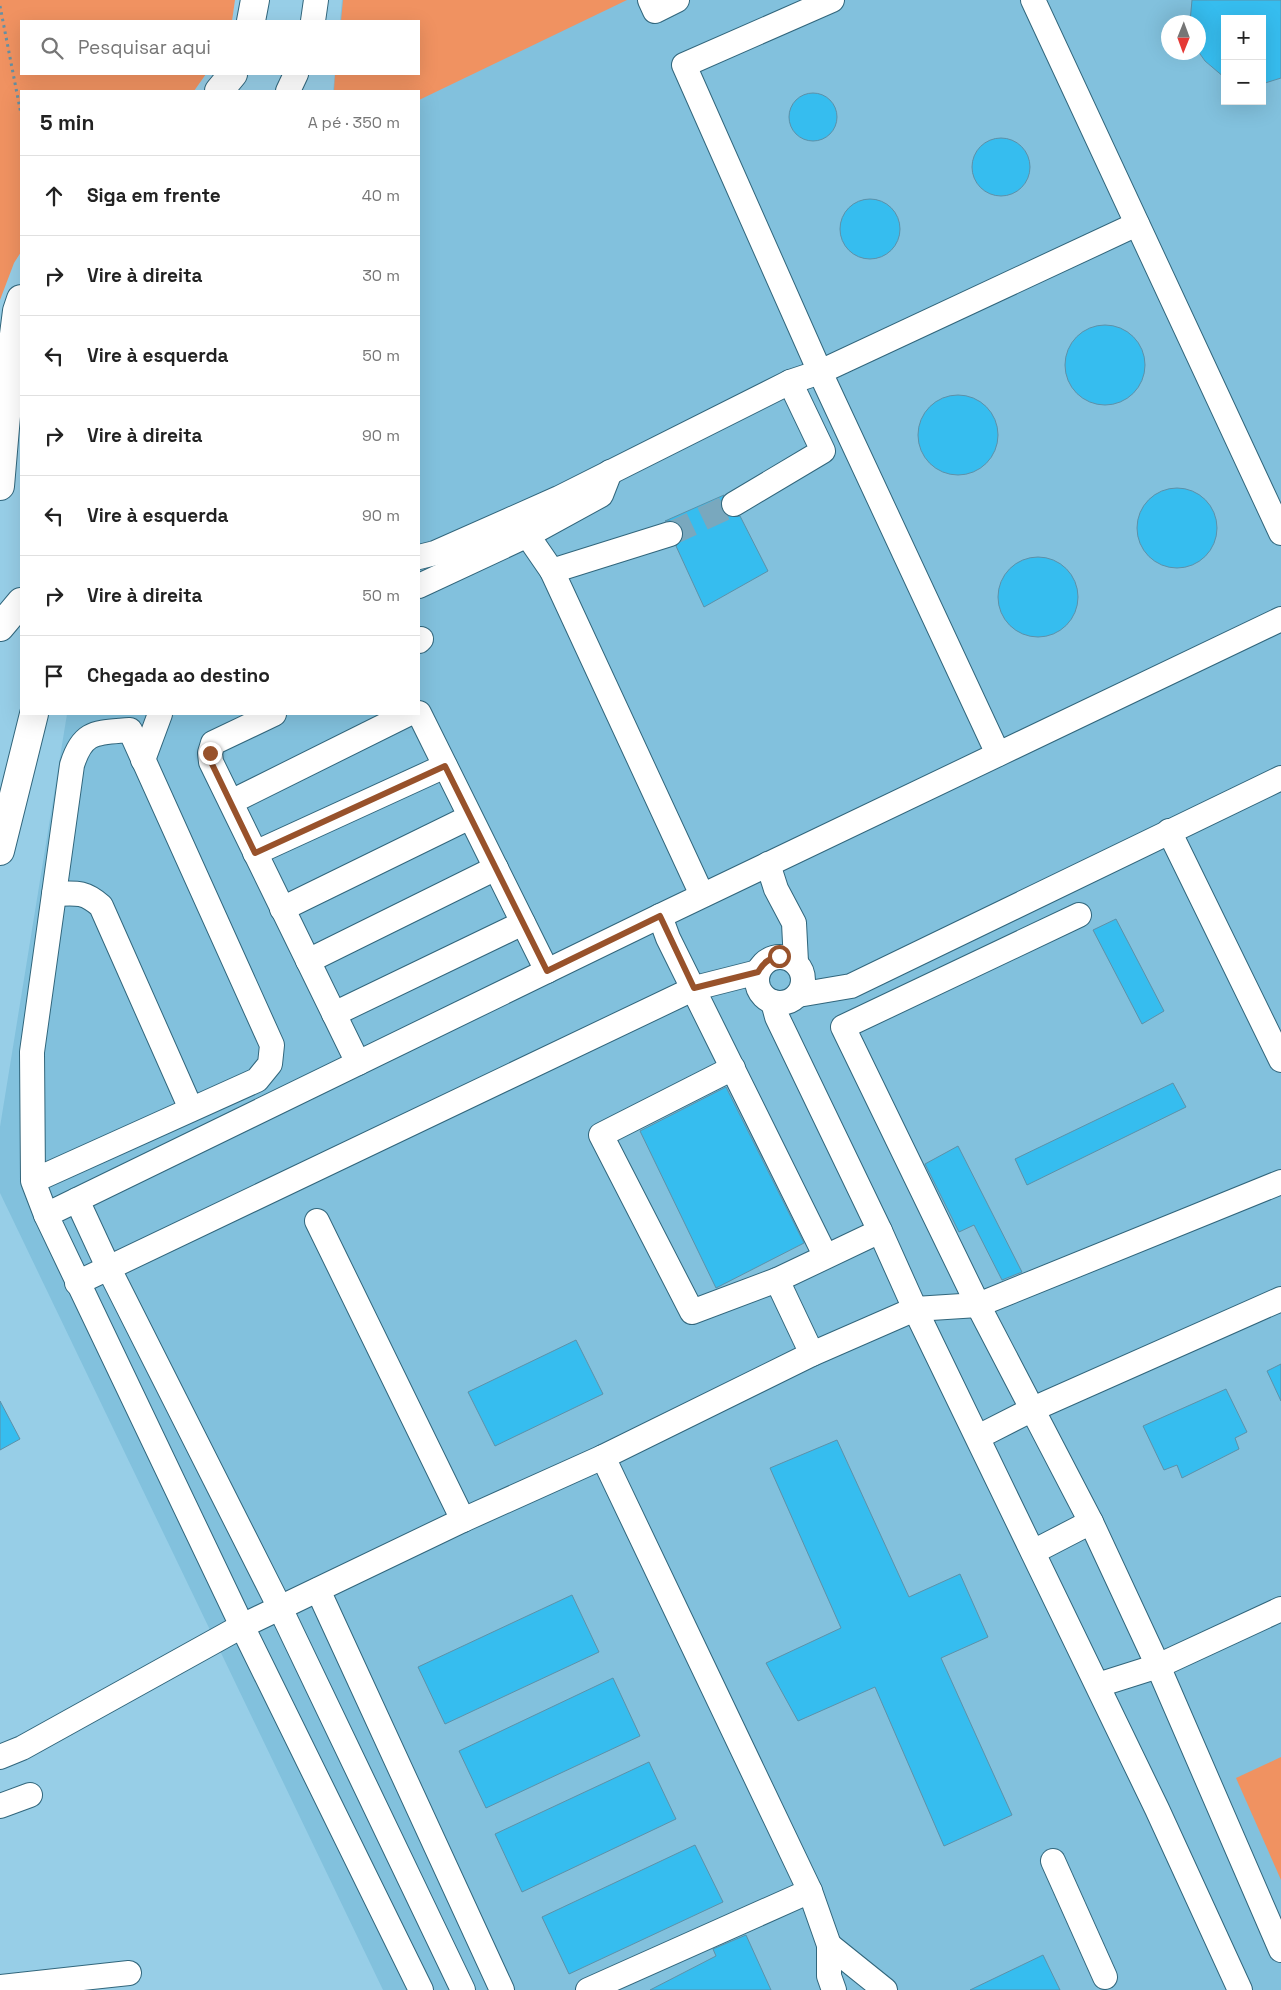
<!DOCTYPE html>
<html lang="pt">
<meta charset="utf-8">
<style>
:root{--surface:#fff;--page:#f2f2f2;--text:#222;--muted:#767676;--line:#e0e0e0}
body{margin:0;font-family:"Space Grotesk",sans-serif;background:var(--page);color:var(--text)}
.controls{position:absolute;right:15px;top:15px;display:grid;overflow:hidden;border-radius:0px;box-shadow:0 5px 20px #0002}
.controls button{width:45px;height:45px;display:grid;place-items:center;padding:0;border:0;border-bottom:1px solid var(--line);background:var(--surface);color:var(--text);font:25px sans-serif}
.compass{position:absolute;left:1161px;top:15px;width:45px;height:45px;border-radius:50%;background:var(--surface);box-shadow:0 5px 20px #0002;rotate:181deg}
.stop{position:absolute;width:15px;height:15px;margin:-11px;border:4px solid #98522b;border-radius:50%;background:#fff}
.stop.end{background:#98522b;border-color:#fff;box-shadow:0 1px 5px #0008}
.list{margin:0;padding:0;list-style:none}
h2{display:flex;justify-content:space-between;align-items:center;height:65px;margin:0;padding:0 20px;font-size:21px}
h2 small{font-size:16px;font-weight:400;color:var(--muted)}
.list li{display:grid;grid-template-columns:32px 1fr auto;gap:15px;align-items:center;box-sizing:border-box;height:80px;padding:0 20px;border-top:1px solid var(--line)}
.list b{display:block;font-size:19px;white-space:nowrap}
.list em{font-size:16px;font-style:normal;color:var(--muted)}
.icon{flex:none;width:28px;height:28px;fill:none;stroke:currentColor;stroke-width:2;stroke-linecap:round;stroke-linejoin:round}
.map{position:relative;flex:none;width:1281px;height:1990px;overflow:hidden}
.search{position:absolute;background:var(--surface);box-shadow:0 5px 20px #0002;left:20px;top:20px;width:400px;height:55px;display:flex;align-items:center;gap:12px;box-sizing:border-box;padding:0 18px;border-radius:0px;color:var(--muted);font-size:19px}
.panel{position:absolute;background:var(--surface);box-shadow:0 5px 20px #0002;left:20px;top:90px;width:400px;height:625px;border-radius:0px}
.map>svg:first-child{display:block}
.built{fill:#82c1dd;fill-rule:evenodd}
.green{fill:#f09261}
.building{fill:#36bdef;stroke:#5c91a9}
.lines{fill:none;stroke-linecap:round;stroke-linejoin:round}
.minor-tunnel{stroke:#79a8be;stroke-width:24;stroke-dasharray:24 12;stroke-linecap:butt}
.minor-casing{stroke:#31667c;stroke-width:26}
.major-casing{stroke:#31667c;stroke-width:30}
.path{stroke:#6590a3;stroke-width:3;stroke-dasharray:2.5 4;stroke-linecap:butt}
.minor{stroke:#fff;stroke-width:24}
.major{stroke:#fff;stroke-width:28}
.route{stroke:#98522b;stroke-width:6}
</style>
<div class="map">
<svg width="1281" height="1990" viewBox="0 0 1281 1990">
<rect width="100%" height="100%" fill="#97cee7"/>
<path class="built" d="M342 0H1281V1990H383L0 1193V1127L67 714H419V91H333L335 74H419V21H340ZM1225 19H1262V101H1225ZM1168 22H1198V52H1168Z"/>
<g class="green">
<path d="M0 0H235L232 21H21V74H206L194 91H21V252L14 263 0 300Z"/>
<path d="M343 0H627L419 100V91H334L335 74H419V21H341Z"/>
<path d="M1281 1757V1880L1236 1778Z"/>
</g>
<g class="building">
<path d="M1192 0H1281V78L1262 84V19H1225V78L1205 61 1198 51V22H1190Z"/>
<circle cx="813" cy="117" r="24"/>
<circle cx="1001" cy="167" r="29"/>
<circle cx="870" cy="229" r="30"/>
<circle cx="1105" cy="365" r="40"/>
<circle cx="958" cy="435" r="40"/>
<circle cx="1177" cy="528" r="40"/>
<path d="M724 495 720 504 722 511 728 516H740L768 571 704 607 676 546 683 537V529L673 521H665Z"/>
<circle cx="1038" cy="597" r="40"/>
<path d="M1116 919 1164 1011 1142 1024 1093 930Z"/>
<path d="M1173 1083 1186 1107 1027 1185 1015 1159Z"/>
<path d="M726 1087 804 1243 716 1288 640 1131Z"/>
<path d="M958 1146 1022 1272 1002 1280 974 1225 959 1232 925 1164Z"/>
<path d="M576 1340 603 1394 495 1446 468 1392Z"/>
<path d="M1281 1364V1401L1267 1371Z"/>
<path d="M1226 1389 1247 1432 1235 1438 1239 1449 1182 1478 1177 1465 1164 1470 1143 1426Z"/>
<path d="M0 1401 20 1439 0 1450Z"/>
<path d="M837 1440 909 1597 960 1574 988 1637 941 1658 1012 1815 944 1846 875 1687 798 1721 766 1663 841 1628 770 1468Z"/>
<path d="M572 1595 599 1652 445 1724 418 1667Z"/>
<path d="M613 1678 640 1736 486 1808 459 1751Z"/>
<path d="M649 1762 676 1819 522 1892 495 1834Z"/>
<path d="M695 1845 723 1902 569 1974 542 1917Z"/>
<path d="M746 1935 771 1990H650L716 1956 713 1949Z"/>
<path d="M1043 1955 1060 1990H970Z"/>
</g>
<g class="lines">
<path class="minor-tunnel" d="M670 534 734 504"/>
<g class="minor-casing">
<g id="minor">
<path d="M650 0 655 11 677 0"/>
<path d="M832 0 684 65 820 372 998 754"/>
<path d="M1033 0 1281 533"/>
<path d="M313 21 316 0"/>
<path d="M288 91 296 74"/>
<path d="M734 504 823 451 790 382 820 372 1137 224"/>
<path d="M519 523 552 571"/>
<path d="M670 534 552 571 702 895"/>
<path d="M419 557 435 553 559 498 790 382"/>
<path d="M419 586 528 535 601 495 610 472"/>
<path d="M419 641 421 639"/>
<path d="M419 713 547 971"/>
<path d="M274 714 213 743 210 753 211 762 358 1063"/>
<path d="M143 760 160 714"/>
<path d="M231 802 408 714"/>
<path d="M1169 831 1281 1060"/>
<path d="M255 853 445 766"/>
<path d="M768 864 776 889 794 923 796 962"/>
<path d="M54 894C76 893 84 891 101 906L191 1109"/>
<path d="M282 909 470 817"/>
<path d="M1079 915 843 1027 978 1305 1091 1522 1158 1666 1281 1950"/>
<path d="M660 916 668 938 825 1255"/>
<circle cx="780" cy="980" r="23"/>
<path d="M308 961 496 868"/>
<path d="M798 995 851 986 1281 778"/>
<path d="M773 1002 777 1017 880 1231 915 1309 1157 1809 1240 1990"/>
<path d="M334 1014 523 923"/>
<path d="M733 1068 601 1135 692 1312 777 1280 880 1231"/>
<path d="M33 1181 257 1080 270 1064 272 1045 130 730C96 733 83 730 72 765L32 1052 33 1181 46 1215"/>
<path d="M77 1200 108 1267 280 1608 463 1990"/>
<path d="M317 1221 463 1520"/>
<path d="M777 1280 812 1354"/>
<path d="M77 1283 695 988 758 972"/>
<path d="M978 1437 1033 1409 1281 1299"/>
<path d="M603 1457 810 1891 829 1945V1976L834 1990"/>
<path d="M1033 1552 1091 1522"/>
<path d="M318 1590 502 1990"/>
<path d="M1098 1685 1158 1666 1281 1609"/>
<path d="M0 1757 22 1748 242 1626 463 1520 603 1457 812 1354 915 1309 978 1305 1281 1182"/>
<path d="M0 1806 30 1795"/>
<path d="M1053 1861 1105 1977"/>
<path d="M829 1945 885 1990"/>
<path d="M0 1987 129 1973"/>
<path d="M421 1990 242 1626 46 1215 660 916 1281 619"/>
<path d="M588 1990 810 1891"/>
</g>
</g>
<g class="major-casing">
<g id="major">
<path d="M251 21 255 0"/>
<path d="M219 91 233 74"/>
<path d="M0 486 11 358 17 311 21 299"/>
<path d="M0 627 21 602"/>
<path d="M0 851 34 714"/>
</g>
</g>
<path class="path" d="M0 6 21 114"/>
<use href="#minor" class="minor"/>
<use href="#major" class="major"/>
</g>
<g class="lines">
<path class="route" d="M210 753 211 762 255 853 445 766 547 971 660 916 694 988 758 972C763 963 768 959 779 956"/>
</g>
</svg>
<div class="controls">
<button>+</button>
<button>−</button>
</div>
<svg class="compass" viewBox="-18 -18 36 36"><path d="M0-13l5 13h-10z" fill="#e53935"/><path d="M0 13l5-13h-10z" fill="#767676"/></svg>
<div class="stop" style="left:779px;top:956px"></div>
<div class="stop end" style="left:210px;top:753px"></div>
<div class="search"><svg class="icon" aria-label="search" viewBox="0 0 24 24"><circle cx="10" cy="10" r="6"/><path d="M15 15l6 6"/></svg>Pesquisar aqui</div>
<section class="panel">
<h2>5 min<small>A pé · 350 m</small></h2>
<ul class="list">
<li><svg class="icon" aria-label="ahead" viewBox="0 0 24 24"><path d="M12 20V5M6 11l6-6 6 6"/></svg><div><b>Siga em frente</b></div><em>40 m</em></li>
<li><svg class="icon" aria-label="right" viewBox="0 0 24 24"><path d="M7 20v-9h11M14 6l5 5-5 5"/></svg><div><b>Vire à direita</b></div><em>30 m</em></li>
<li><svg class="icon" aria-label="left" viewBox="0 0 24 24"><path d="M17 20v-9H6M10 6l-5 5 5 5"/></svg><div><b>Vire à esquerda</b></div><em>50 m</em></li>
<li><svg class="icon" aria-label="right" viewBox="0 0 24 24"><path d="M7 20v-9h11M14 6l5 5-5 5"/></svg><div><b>Vire à direita</b></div><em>90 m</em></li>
<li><svg class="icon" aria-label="left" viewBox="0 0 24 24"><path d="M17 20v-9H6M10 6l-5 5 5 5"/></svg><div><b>Vire à esquerda</b></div><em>90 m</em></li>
<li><svg class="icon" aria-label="right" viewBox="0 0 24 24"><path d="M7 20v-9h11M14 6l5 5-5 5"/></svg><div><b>Vire à direita</b></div><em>50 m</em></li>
<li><svg class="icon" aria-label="arrive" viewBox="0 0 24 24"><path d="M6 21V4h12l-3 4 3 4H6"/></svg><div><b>Chegada ao destino</b></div></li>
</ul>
</section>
</div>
